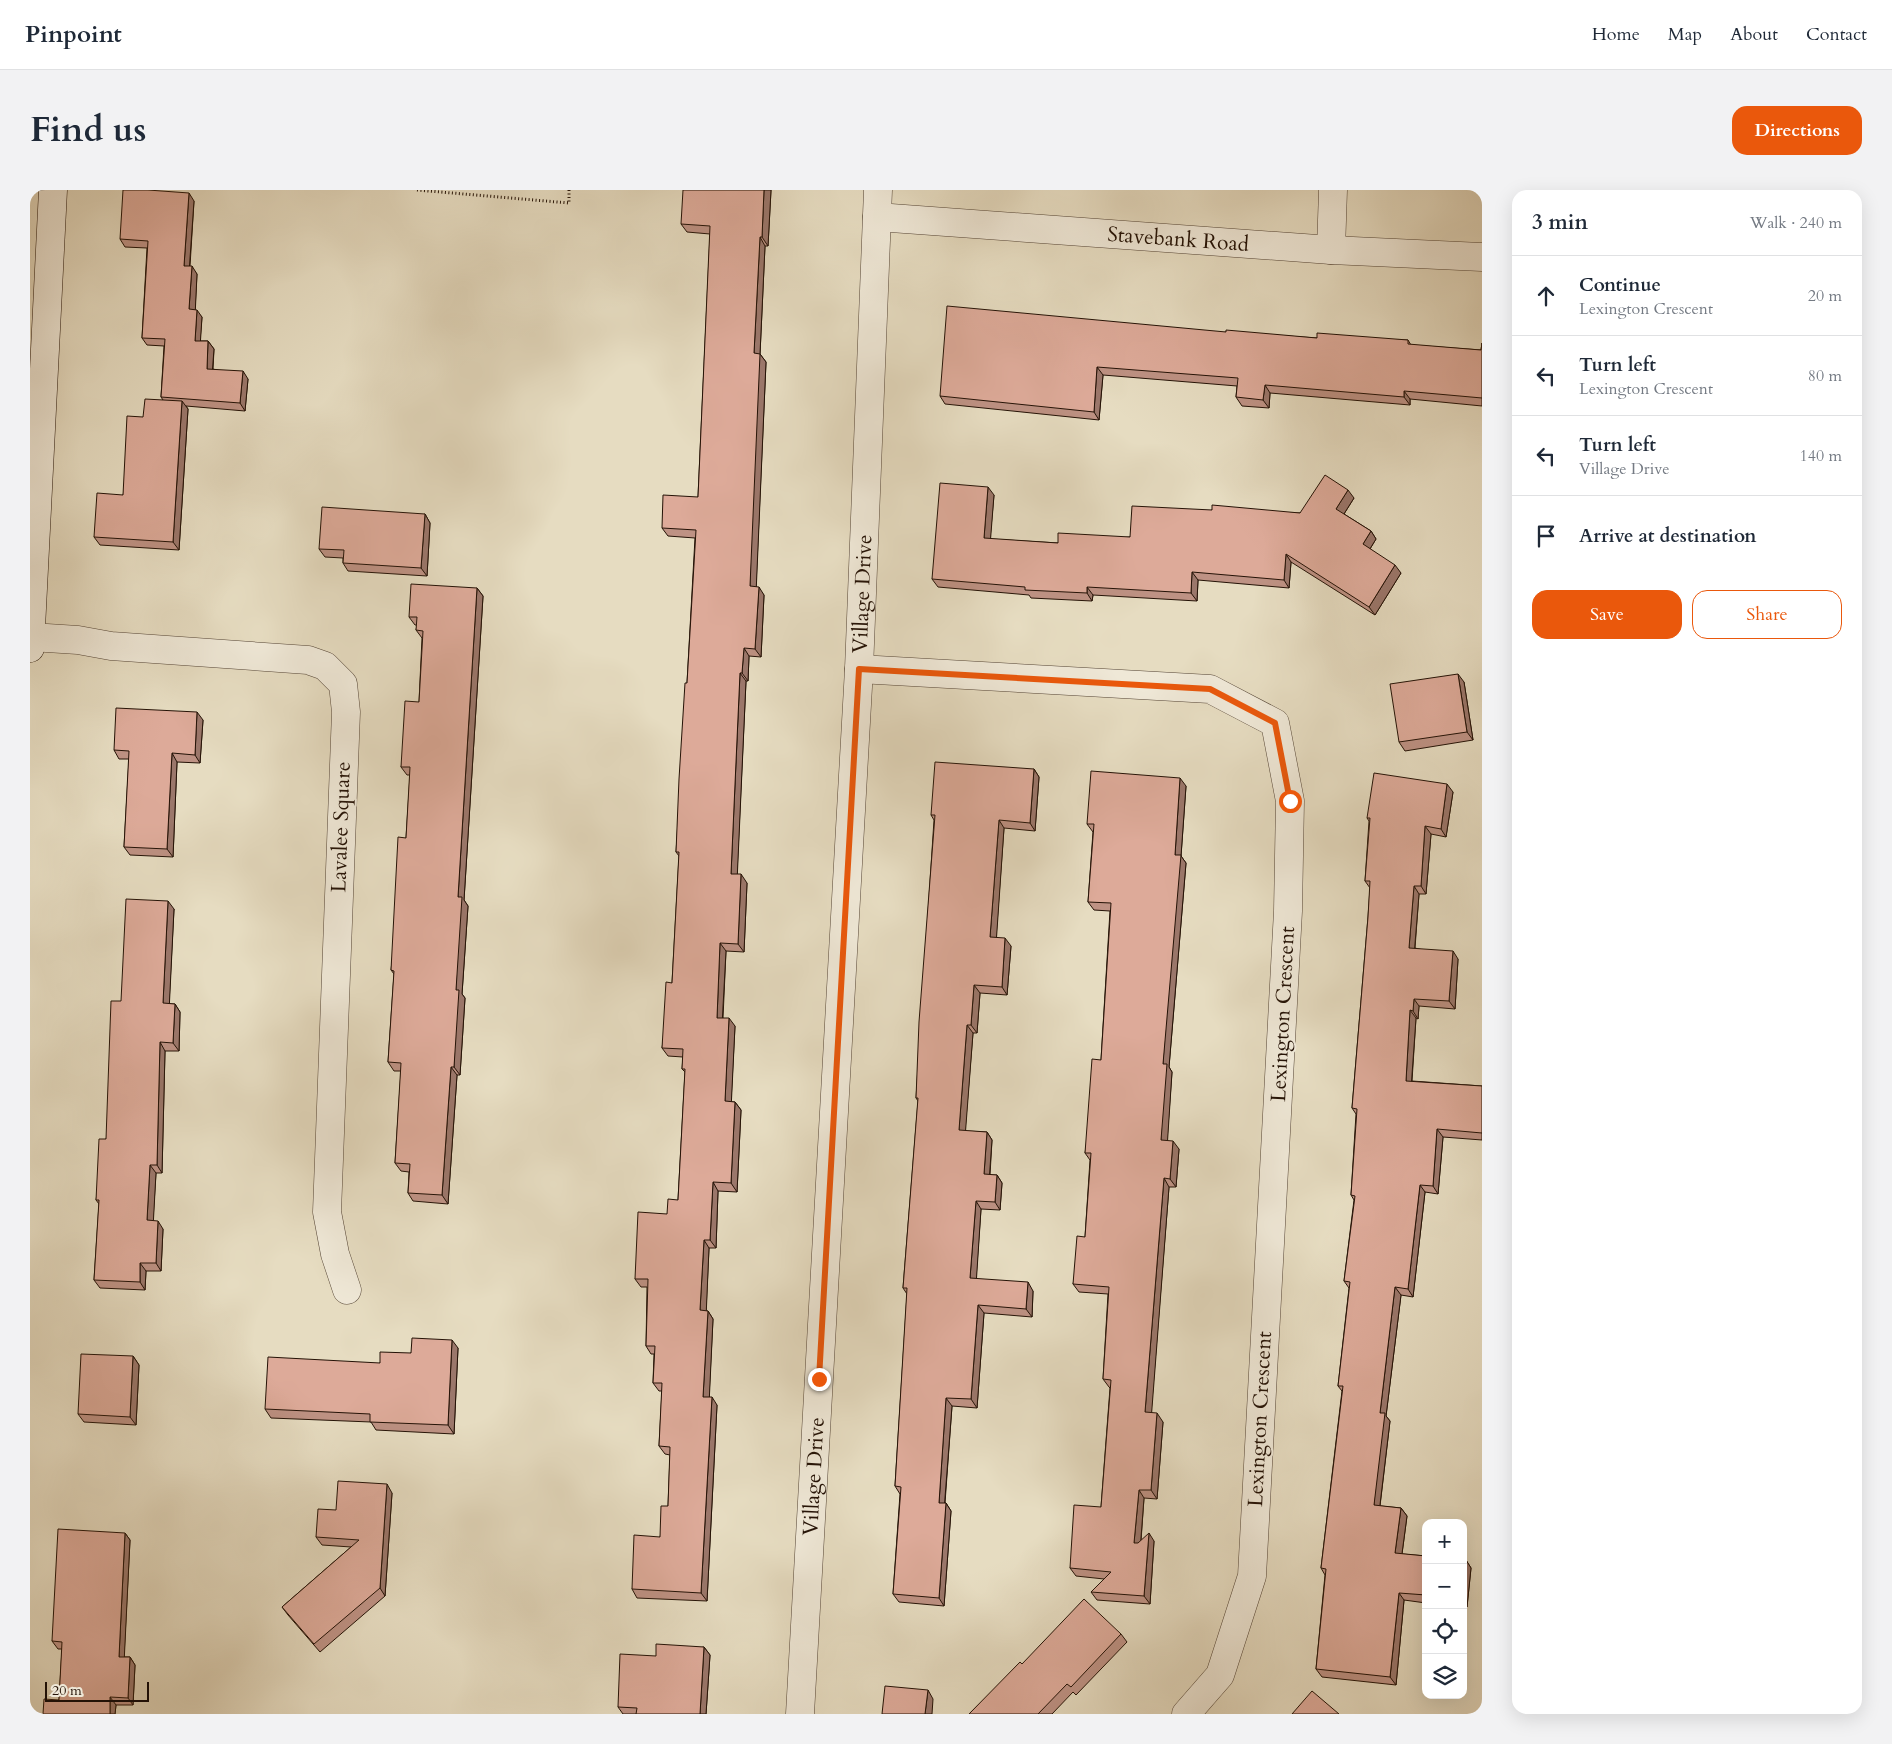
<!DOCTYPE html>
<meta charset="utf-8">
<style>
:root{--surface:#fff;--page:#f2f2f3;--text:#1f2937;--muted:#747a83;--line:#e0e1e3;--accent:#ea580c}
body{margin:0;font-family:Cardo,serif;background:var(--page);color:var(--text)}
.controls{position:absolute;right:15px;bottom:15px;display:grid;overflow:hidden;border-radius:10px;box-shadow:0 5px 20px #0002}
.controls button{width:45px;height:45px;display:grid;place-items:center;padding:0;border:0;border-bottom:1px solid var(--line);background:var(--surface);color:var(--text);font:25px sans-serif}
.scale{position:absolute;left:15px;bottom:12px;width:104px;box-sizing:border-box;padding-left:5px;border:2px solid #241206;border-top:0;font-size:14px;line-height:18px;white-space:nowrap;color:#241206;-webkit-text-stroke:4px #efe8d7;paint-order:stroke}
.stop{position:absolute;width:15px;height:15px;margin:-11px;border:4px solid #ea580c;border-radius:50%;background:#fff}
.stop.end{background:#ea580c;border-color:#fff;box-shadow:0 1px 5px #0008}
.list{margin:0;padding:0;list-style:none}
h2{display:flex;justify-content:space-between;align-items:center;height:65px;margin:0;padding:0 20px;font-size:21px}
h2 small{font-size:16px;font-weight:400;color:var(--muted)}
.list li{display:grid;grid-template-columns:32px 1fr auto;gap:15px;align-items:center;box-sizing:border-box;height:80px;padding:0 20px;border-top:1px solid var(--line)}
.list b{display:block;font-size:19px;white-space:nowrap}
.list p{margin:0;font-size:16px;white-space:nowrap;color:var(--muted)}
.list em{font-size:16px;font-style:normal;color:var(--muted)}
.actions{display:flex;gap:10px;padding:15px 20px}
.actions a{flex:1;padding:11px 0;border:1px solid var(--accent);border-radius:15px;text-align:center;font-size:18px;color:var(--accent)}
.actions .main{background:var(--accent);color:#fff}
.icon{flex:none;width:28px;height:28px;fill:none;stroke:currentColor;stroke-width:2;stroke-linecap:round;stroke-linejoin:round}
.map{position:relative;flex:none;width:1452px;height:1524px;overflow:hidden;border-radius:15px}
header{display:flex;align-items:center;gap:30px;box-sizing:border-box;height:70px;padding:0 25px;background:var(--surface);border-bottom:1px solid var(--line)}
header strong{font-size:24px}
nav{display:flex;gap:28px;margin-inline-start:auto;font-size:18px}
.intro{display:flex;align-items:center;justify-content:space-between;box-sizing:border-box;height:120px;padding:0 30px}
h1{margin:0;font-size:35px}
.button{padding:12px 22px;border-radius:15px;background:var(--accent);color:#fff;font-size:18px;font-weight:700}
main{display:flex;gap:30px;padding:0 30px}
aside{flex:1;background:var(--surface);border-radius:15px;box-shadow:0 5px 20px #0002}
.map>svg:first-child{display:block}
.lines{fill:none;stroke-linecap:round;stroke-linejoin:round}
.minor-casing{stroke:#544435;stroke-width:29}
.secondary-casing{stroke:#241206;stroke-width:29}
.path{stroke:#241206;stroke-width:3;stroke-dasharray:1 2.5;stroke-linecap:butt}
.minor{stroke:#efe8d7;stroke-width:28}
.secondary{stroke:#efe8d7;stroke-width:28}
.wall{fill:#be9284;stroke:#241206}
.shaded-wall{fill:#9b776b;stroke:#241206}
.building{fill:#da9;stroke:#241206}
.route{stroke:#ea580c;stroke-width:6}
.labels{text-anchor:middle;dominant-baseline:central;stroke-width:4;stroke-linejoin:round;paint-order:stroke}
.street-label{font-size:21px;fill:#241206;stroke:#efe8d7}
</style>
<header>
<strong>Pinpoint</strong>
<nav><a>Home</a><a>Map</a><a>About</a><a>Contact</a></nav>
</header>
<div class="intro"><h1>Find us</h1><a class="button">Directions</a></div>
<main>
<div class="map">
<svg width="1452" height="1524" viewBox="0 0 1452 1524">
<rect width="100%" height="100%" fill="#e6dcc1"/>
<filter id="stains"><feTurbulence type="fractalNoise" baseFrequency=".004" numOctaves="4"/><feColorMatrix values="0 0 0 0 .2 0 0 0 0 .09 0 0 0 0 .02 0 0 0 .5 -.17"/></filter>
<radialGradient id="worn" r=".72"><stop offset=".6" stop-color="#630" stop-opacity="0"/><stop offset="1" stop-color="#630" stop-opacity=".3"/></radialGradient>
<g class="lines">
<g class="minor-casing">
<g id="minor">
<path id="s1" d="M847 27 1301 60 1452 67"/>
<path d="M1301 60 1303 0"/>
<path d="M1 447 48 450 81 456 278 470 295 476 313 494 316 522 297 1022 305 1064 317 1100"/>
<path d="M829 479 1180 499 1245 533 1260 611 1258 721 1222 1386 1190 1485 1156 1524"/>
<path id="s2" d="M770 1524 829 479 848 0"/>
</g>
</g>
<g class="secondary-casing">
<path id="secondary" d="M0 458 23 0"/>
</g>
<path class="path" d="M387 0 539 13V0"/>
<use href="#minor" class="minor"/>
<use href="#secondary" class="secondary"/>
</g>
<g class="wall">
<path d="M741 0 738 56H735L730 164 736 172 726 396 734 405 731 467 719 466 718 491H716L707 684 717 693 714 762 696 761 693 828 705 836 701 912H705L711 920 707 1002 688 1001 686 1058H679L676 1121H678L683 1129 679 1207 687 1215 677 1411 607 1408 602 1399 630 1347 638 1316 640 1265 635 1264 629 1256 632 1201H629L623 1193 624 1164H621L616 1156 617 1097H611L605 1089 637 1024 648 1010 655 882 652 879 653 867 638 866 632 858 642 793 649 666 646 662 657 493 665 348 638 346 632 338 668 307 680 44 657 42 651 34Z"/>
<path d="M164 11 160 76 167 84 165 120 172 127 170 151H178L184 159 183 179 218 189 215 221 156 216 158 219 149 360 70 355 64 347 93 305 113 227 133 210 131 207 134 156 117 155 112 148 117 58 95 57 90 49Z"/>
<path d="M1196 142 1287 148 1378 150 1381 155 1451 160 1452 153V216L1380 209V215L1240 203 1239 218 1212 216 1206 207 1207 196 1073 185 1069 230 915 214 910 206Z"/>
<path d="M964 305 960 349 1028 353 1100 347 1182 320 1270 323 1324 308 1314 324 1341 341 1346 349 1340 359 1371 383 1345 425 1261 372 1259 398 1168 390 1167 411 1063 405 1062 411 1001 408 999 405 908 397 902 389Z"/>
<path d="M395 324 400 333 397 386 318 381 313 373V368L295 367 289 359Z"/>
<path d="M447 398 453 406 434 710 438 716 432 804 435 808 430 885H427L418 1014 383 1011 378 1003 379 982 371 981 365 973 371 881H364L358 872 364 784 361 780 376 648 380 585H377L371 577 389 512 392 448 386 440 387 435H385L379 427Z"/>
<path d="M1434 492 1443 550 1375 561 1369 552Z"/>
<path d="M173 530 170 573 147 572 143 667 100 665 94 657 99 569H89L84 560Z"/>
<path d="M1004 579 1009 587 1005 641 974 638 966 748 981 756 977 805 950 803 947 843H943L935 941 957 942 962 950 960 985H967L972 993 970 1020 951 1019 946 1089 1003 1101 1002 1127 954 1123 947 1218 922 1216 915 1313H916L921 1321 914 1416 869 1412 863 1404 870 1304 865 1296 877 1104 873 1098 888 911 886 908 904 630 901 625Z"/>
<path d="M1156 596 1151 666 1156 673 1139 877 1142 882 1137 951 1149 959 1146 997H1139L1121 1223 1133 1232 1127 1309 1114 1308 1111 1351H1124L1120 1414 1067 1410 1061 1402 1074 1389 1046 1386 1040 1378 1071 1317 1080 1198 1079 1197 1073 1189 1078 1104 1049 1102 1043 1094 1055 1047 1060 970 1055 963 1071 870 1080 721 1064 720 1058 712 1063 642 1057 634Z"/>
<path d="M1423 602 1416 647 1401 644 1396 704H1389L1385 758 1428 769 1425 819 1389 816 1388 829 1386 828 1382 891 1452 896V950L1413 947 1408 1004 1395 1002 1383 1107 1371 1105 1356 1226 1360 1231 1350 1316 1371 1318 1377 1326 1372 1364 1396 1366V1413L1374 1410 1366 1495 1292 1487 1286 1479 1295 1385 1291 1378 1312 1201 1308 1196 1319 1098 1314 1091 1324 1010 1321 1005 1326 924 1322 918 1338 727 1340 698 1335 691 1339 631 1337 628Z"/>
<path d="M144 719 139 814H145L150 822 149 861H135L132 983H126L123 1030 133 1039 131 1081H116L115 1100 70 1098 64 1090 69 1014 66 1010 76 949Z"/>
<path d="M428 1158 424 1244 346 1240 341 1232 241 1228 235 1219 350 1173 381 1163Z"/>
<path d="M103 1166 109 1175 106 1235 54 1232 48 1224Z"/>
<path d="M362 1303 355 1406 290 1462 258 1425 252 1417 321 1357 292 1355 286 1347 306 1320Z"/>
<path d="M95 1343 100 1350 94 1467H100L105 1475 103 1515H86L85 1524H13L29 1510 32 1459H28L22 1451Z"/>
<path d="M1433 1370H1436L1441 1378 1437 1417 1433 1416Z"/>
<path d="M1091 1444 1097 1452 1046 1505 1043 1502 1022 1524H939L992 1474Z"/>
<path d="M674 1457 680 1465 676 1524H593L588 1517 626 1466Z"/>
</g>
<g class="shaded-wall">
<path d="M734 0H741L738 56 732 47Z"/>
<path d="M159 3 164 11 159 83 154 76Z"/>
<path d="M730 47 735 56 730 164 736 172 726 404 720 396 724 163Z"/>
<path d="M162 76 167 84 165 127 159 119Z"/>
<path d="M167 120 172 127 170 158 165 151Z"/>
<path d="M178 151 184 159 182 186 177 179Z"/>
<path d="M1067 177 1073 185 1069 230 1064 222Z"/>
<path d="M213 181 218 189 215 221 210 213Z"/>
<path d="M1235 195 1240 203 1239 218 1233 210Z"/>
<path d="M1374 201 1380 209V215L1374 207Z"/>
<path d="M152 211 158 219 149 360 143 352Z"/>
<path d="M958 297 964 305 960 356 954 348Z"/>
<path d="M1318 300 1324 308 1312 327 1306 319Z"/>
<path d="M395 324 400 333 397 386 391 378Z"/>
<path d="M1341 341 1346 349 1338 362 1333 354Z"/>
<path d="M1256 364 1261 372 1259 398 1254 390Z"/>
<path d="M1365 375 1371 383 1345 425 1339 417Z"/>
<path d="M1162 382 1168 390 1167 411 1161 403Z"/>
<path d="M729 397 734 405 731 467 725 459Z"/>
<path d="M1057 397 1063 405 1062 411 1057 403Z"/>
<path d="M447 398 453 406 434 710 438 716 432 804 435 808 430 885 424 877 428 707Z"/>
<path d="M714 458 719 466 718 491 712 483Z"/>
<path d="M710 483 716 491 707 692 701 684Z"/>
<path d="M1428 484 1434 492 1443 550 1437 542Z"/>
<path d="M167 522 173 530 170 573 165 565Z"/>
<path d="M142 563 147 572 143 667 137 659Z"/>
<path d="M1004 579 1009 587 1005 641 1000 633Z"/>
<path d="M1150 588 1156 596 1151 666 1156 673 1139 877 1142 882 1137 959 1131 950 1133 874 1145 665Z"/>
<path d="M1417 594 1423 602 1416 647 1411 639Z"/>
<path d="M969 630 974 638 966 755 960 747Z"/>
<path d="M1395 636 1401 644 1396 704 1391 696Z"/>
<path d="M711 684 717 693 714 762 708 754Z"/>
<path d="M1384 696 1389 704 1384 766 1379 758Z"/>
<path d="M138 711 144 719 139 822 133 813Z"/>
<path d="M975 748 981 756 977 805 972 797Z"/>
<path d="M690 753 696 761 692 836 687 828Z"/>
<path d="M1423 761 1428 769 1425 819 1419 811Z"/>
<path d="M944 795 950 803 947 843 941 835Z"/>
<path d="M1384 809 1389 816 1388 829 1383 821Z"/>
<path d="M145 814 150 822 149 861 143 853Z"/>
<path d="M1380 820 1386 828 1381 899 1376 891Z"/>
<path d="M699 828 705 836 701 920 695 911Z"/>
<path d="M937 835 943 843 935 948 929 940Z"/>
<path d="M130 852 135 861 132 983 127 975Z"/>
<path d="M421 877 427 885 418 1014 412 1005Z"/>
<path d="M705 912 711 920 707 1002 701 993Z"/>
<path d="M1407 939 1413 947 1408 1004 1403 996Z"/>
<path d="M957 942 962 950 959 992 954 984Z"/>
<path d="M1143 951 1149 959 1146 997 1140 989Z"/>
<path d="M120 975 126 983 123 1038 117 1030Z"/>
<path d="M967 985 972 993 970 1020 965 1012Z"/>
<path d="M1134 988 1139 997 1121 1231 1115 1222Z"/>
<path d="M683 992 688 1001 686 1058 680 1050Z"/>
<path d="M1390 995 1395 1002 1383 1107 1378 1099Z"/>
<path d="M946 1011 951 1019 946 1096 940 1088Z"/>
<path d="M128 1031 133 1039 131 1081 126 1073Z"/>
<path d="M674 1050 679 1058 676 1128 670 1120Z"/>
<path d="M110 1073 116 1081 115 1100 110 1092Z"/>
<path d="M998 1092 1003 1101 1002 1127 996 1119Z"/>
<path d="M1365 1097 1371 1105 1356 1226 1360 1231 1349 1323 1344 1315 1350 1223Z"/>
<path d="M948 1115 954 1123 947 1218 941 1209Z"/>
<path d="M678 1121 683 1129 679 1215 673 1207Z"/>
<path d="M422 1150 428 1158 424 1244 418 1235Z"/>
<path d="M103 1166 109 1175 106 1235 100 1227Z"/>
<path d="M682 1207 687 1215 677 1411 671 1403Z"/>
<path d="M916 1208 922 1216 914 1321 909 1313Z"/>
<path d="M1127 1223 1133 1232 1127 1309 1121 1300Z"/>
<path d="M357 1294 362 1303 355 1406 350 1398Z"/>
<path d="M1109 1300 1114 1308 1110 1361 1104 1353Z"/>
<path d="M916 1313 921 1321 914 1416 909 1408Z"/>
<path d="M1371 1318 1377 1326 1371 1371 1365 1363Z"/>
<path d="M95 1343 100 1350 94 1474 89 1467Z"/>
<path d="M1119 1343 1124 1351 1120 1414 1114 1406Z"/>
<path d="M1436 1370 1441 1378 1437 1417 1433 1411V1394Z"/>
<path d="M1369 1403 1374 1410 1366 1495 1360 1487Z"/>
<path d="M674 1457 680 1465 676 1524H670Z"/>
<path d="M100 1467 105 1475 103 1515 98 1508Z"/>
<path d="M898 1500 903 1509 902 1524H895Z"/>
<path d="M80 1507 86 1515 85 1524H80Z"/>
</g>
<g class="building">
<path d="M93 0H118L159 3 154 76H162L159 119 167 120 165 151H178L177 179 213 181 210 213 131 207 135 149 112 148 118 51 90 49Z"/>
<path d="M653 0H734L732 47H730L724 163 730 164 720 396 729 397 725 459 714 458 712 483H710L701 684H711L708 754 690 753 687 828H699L695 911 705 912 701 993 683 992 680 1050H674L670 1120 678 1121 673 1207H682L671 1403 602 1399 604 1345 630 1347 631 1316H638L640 1257 629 1256 632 1193H623L625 1156H616L618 1089H605L608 1022 637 1024 638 1009 648 1010 655 879H652L653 859 632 858 636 792 642 793 649 662H646L649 589 655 493H657L666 340 632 338 633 305 668 307 680 36 651 34Z"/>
<path d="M917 116 1196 142V140L1287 148V143L1378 150V154L1451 160 1452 153V208L1374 201V207L1235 195 1233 210 1206 207 1208 188 1067 177 1064 222 910 206Z"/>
<path d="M115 209 152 211 143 352 64 347 67 303 93 305 97 226 113 227Z"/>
<path d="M1295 285 1318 300 1306 319 1341 341 1333 354 1365 375 1339 417 1256 364 1254 390 1162 382 1161 403 1057 397V403L995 400V397L902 389 910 293 958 297 954 348 1028 353V343L1100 347 1102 316 1182 320V315L1270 323Z"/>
<path d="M292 317 395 324 391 378 313 373 314 360 289 359Z"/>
<path d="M381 394 447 398 428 707H432L426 800H429L424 877H421L412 1005 378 1003 380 974 365 973 371 873 358 872 364 781 361 780 368 647 376 648 380 577H371L375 511 389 512 393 441 386 440 387 427H379Z"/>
<path d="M1428 484 1437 542 1369 552 1360 494Z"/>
<path d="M86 518 167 522 165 565 142 563 137 659 94 657 99 561 84 560Z"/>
<path d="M905 572 1004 579 1000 633 969 630 960 747 975 748 972 797 944 795 941 835H937L929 940 957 942 954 984 967 985 965 1012 946 1011 940 1088 998 1092 996 1119 948 1115 941 1209 916 1208 909 1313H916L909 1408 863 1404 871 1297 865 1296 877 1098H873L888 908H886L889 832 905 625H901Z"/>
<path d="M1061 581 1150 588 1145 665H1151L1133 874H1137L1131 950 1143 951 1140 989 1134 988 1115 1222 1127 1223 1121 1300H1109L1104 1353H1108L1119 1343 1114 1406 1061 1402 1081 1382 1040 1378 1044 1315 1071 1317 1081 1190 1073 1189 1079 1097 1043 1094 1047 1046 1055 1047 1061 963H1055L1062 869 1071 870 1081 713 1058 712 1064 634H1057Z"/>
<path d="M1344 583 1417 594 1411 639 1395 636 1391 696H1384L1379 758 1423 761 1419 811 1384 809 1383 821 1380 820 1376 891 1452 896V943L1407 939 1403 996 1390 995 1378 1099 1365 1097 1350 1223H1355L1344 1315 1371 1318 1365 1363 1396 1366V1405L1369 1403 1360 1487 1286 1479 1296 1379 1291 1378 1313 1196H1308L1320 1092 1314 1091 1325 1006 1321 1005 1327 919 1322 918 1338 727 1340 691H1335L1340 628H1337Z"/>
<path d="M96 709 138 711 133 813 145 814 143 853 130 852 127 975H120L117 1030 128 1031 126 1073H110V1092L64 1090 69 1010H66L69 949H76L81 811H91Z"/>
<path d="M382 1148 422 1150 418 1235 340 1232V1224L235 1219 238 1167 350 1173V1162L381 1163Z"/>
<path d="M51 1164 103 1166 100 1227 48 1224Z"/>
<path d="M308 1291 357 1294 350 1398 284 1454 252 1417 329 1350 286 1347 288 1319 306 1320Z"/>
<path d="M28 1339 95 1343 89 1467H100L98 1508 80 1507V1524H13L14 1509 29 1510 32 1452 22 1451Z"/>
<path d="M1433 1370H1436L1433 1394Z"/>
<path d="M1054 1409 1091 1444 1041 1497 1037 1494 1008 1524H939L990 1472 992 1474Z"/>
<path d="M626 1454 674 1457 670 1524H606L607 1518 588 1517 590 1464 626 1466Z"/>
<path d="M855 1496 898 1500 895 1524H852Z"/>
<path d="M1282 1501 1309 1524H1262Z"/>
</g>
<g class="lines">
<path class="route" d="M789 1189 829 479 1180 499 1245 533 1260 611"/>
</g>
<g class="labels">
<g class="street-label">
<text stroke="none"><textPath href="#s1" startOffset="302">Stavebank Road</textPath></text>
<text stroke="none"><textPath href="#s2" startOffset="1122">Village Drive</textPath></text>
<text transform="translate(311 637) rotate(-88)">Lavalee Square</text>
<text transform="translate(1253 824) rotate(-87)">Lexington Crescent</text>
<text transform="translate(1230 1229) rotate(-87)">Lexington Crescent</text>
<text stroke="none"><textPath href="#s2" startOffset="238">Village Drive</textPath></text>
</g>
</g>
<rect width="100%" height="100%" filter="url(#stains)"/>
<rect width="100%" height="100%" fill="url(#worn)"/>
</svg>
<div class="controls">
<button>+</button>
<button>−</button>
<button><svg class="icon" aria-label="locate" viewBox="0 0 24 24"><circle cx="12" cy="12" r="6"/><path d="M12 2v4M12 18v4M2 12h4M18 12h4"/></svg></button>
<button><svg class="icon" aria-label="layers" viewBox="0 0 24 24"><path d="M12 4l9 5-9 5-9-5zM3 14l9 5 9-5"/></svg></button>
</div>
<div class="scale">20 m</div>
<div class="stop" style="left:1260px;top:611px"></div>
<div class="stop end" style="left:789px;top:1189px"></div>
</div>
<aside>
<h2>3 min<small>Walk · 240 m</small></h2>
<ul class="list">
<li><svg class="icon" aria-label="ahead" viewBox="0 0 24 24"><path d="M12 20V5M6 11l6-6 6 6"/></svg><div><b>Continue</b><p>Lexington Crescent</p></div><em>20 m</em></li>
<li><svg class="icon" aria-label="left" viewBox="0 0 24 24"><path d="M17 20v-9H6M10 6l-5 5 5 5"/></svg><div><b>Turn left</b><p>Lexington Crescent</p></div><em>80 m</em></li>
<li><svg class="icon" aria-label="left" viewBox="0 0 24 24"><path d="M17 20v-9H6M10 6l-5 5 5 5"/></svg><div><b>Turn left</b><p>Village Drive</p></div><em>140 m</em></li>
<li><svg class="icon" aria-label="arrive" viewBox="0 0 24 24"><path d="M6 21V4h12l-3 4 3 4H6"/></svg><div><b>Arrive at destination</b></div></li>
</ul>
<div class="actions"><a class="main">Save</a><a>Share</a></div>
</aside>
</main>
